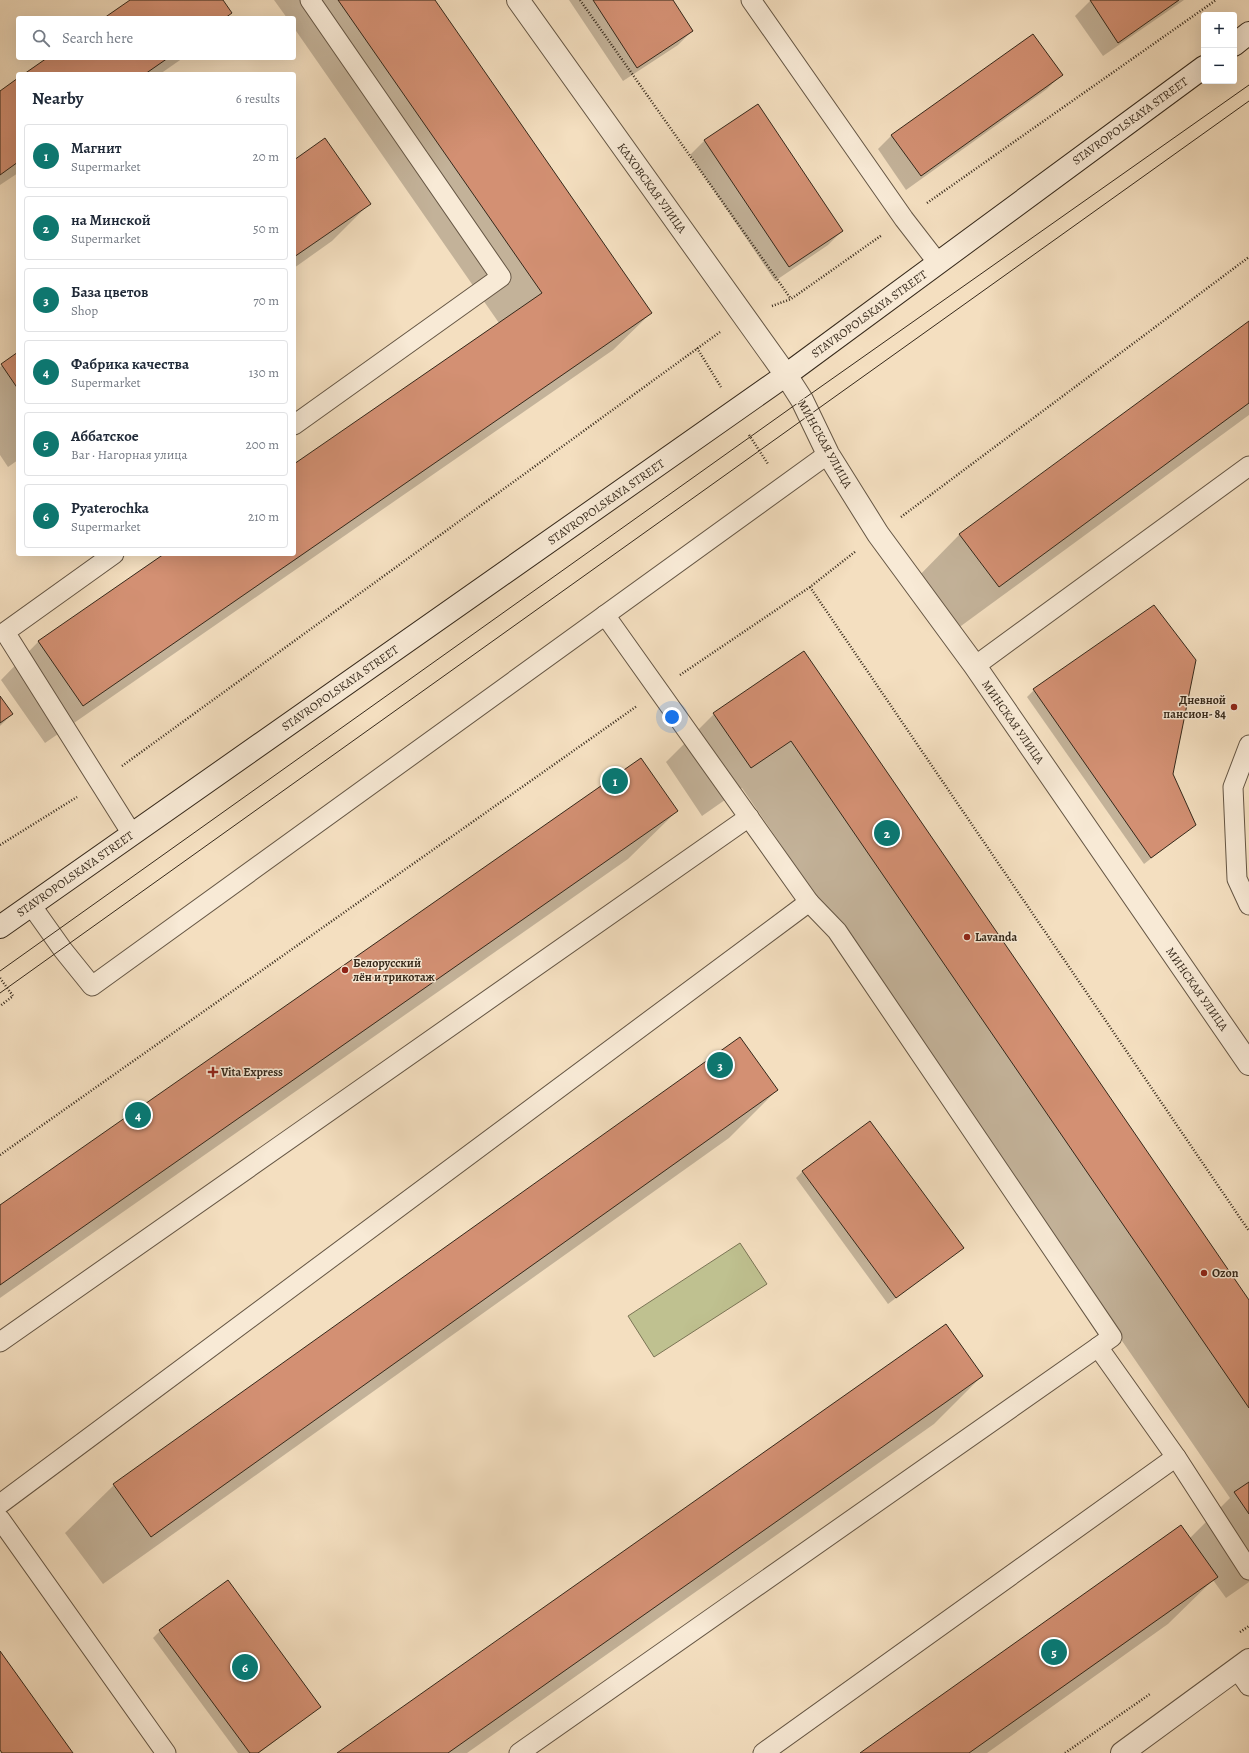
<!DOCTYPE html>
<meta charset="utf-8">
<style>
:root{--surface:#fff;--page:#f6f6f7;--text:#1f2937;--muted:#747a83;--line:#e0e1e3;--accent:#0f766e}
body{margin:0;font-family:Alegreya,serif;background:var(--page);color:var(--text)}
.controls{position:absolute;right:12px;top:12px;display:grid;overflow:hidden;border-radius:4px;box-shadow:0 4px 16px #0002}
.controls button{width:36px;height:36px;display:grid;place-items:center;padding:0;border:0;border-bottom:1px solid var(--line);background:var(--surface);color:var(--text);font:20px sans-serif}
.you{position:absolute;left:672px;top:717px;width:14px;height:14px;margin:-10px;border:3px solid #fff;border-radius:50%;background:#1a73e8;box-shadow:0 0 0 6px #1a73e833}
.badge{display:grid;place-items:center;width:26px;height:26px;border-radius:50%;background:var(--accent);color:#fff;font-size:13px;font-weight:700}
.pin{position:absolute;translate:-50% -50%;border:2px solid #fff;box-shadow:0 1px 4px #0006}
.list{margin:0;padding:0;list-style:none}
h2{display:flex;justify-content:space-between;align-items:center;height:52px;margin:0;padding:0 16px;font-size:17px}
h2 small{font-size:13px;font-weight:400;color:var(--muted)}
.list li{display:grid;grid-template-columns:26px 1fr auto;gap:12px;align-items:center;box-sizing:border-box;height:64px;margin:0 8px 8px;padding:0 8px;border:1px solid var(--line);border-radius:4px}
.list b{display:block;font-size:15px;white-space:nowrap}
.list p{margin:0;font-size:13px;white-space:nowrap;color:var(--muted)}
.list em{font-size:13px;font-style:normal;color:var(--muted)}
.icon{flex:none;width:22px;height:22px;fill:none;stroke:currentColor;stroke-width:2;stroke-linecap:round;stroke-linejoin:round}
.map{position:relative;flex:none;width:1249px;height:1753px;overflow:hidden}
.search{position:absolute;background:var(--surface);box-shadow:0 4px 16px #0002;left:16px;top:16px;width:280px;height:44px;display:flex;align-items:center;gap:10px;box-sizing:border-box;padding:0 14px;border-radius:4px;color:var(--muted);font-size:15px}
.panel{position:absolute;background:var(--surface);box-shadow:0 4px 16px #0002;left:16px;top:72px;width:280px;height:484px;border-radius:4px}
.map>svg:first-child{display:block}
.green{fill:#bfc190;stroke:#7a7455}
.shadow{fill:#0003}
.building{fill:#d39073;stroke:#35281a}
.lines{fill:none;stroke-linecap:round;stroke-linejoin:round}
.lane-casing{stroke:#655644;stroke-width:21}
.street-casing{stroke:#655644;stroke-width:24}
.secondary-casing{stroke:#35281a;stroke-width:24}
.path{stroke:#35281a;stroke-width:2.5;stroke-dasharray:1 2;stroke-linecap:butt}
.lane{stroke:#f8ead6;stroke-width:19}
.street{stroke:#f8ead6;stroke-width:22}
.secondary{stroke:#f8ead6;stroke-width:22}
.tram{stroke:#35281a;stroke-width:1}
.poi-dot{fill:#8f2418;stroke:#f8ead6;stroke-width:1.5}
.labels{text-anchor:middle;dominant-baseline:central;stroke-width:3;stroke-linejoin:round;paint-order:stroke}
.street-label{font-size:12px;fill:#35281a;stroke:#f8ead6}
.poi-label{font-size:12px;font-weight:bold;fill:#35281a;stroke:#f8ead6;text-anchor:start}
</style>
<div class="map">
<svg width="1249" height="1753" viewBox="0 0 1249 1753">
<rect width="100%" height="100%" fill="#f4dfc0"/>
<filter id="stains"><feTurbulence type="fractalNoise" baseFrequency=".005" numOctaves="4"/><feColorMatrix values="0 0 0 0 .2 0 0 0 0 .09 0 0 0 0 .02 0 0 0 .5 -.17"/></filter>
<radialGradient id="worn" r=".72"><stop offset=".6" stop-color="#630" stop-opacity="0"/><stop offset="1" stop-color="#630" stop-opacity=".3"/></radialGradient>
<path class="green" d="M740 1243 767 1284 654 1357 628 1316Z"/>
<g class="shadow">
<path d="M274 0H433L651 313 613 350 45 743 1 680 38 642 166 554H294V465L499 323 294 28V18H287Z"/>
<path d="M569 0H672L692 31 678 45 623 81Z"/>
<path d="M1091 0H1184L1103 56 1075 16Z"/>
<path d="M49 58H183L160 74H26Z"/>
<path d="M1061 75 1047 89 906 190 878 149 892 135Z"/>
<path d="M18 79V173L0 185V92Z"/>
<path d="M757 105 842 231 828 245 775 281 690 155 704 141Z"/>
<path d="M294 161 370 203 332 241 294 268Z"/>
<path d="M1249 323V415L950 634 912 583 960 534Z"/>
<path d="M18 354V460L8 467 0 455V367Z"/>
<path d="M803 653 1249 1302V1582L1226 1598 1213 1580 1168 1624 987 1753H862L1189 1539 1230 1498 742 788 702 816 666 762 714 714Z"/>
<path d="M1034 690 1172 774 1194 825 1144 864 1027 697Z"/>
<path d="M0 697 12 714 0 726Z"/>
<path d="M677 811 628 859 0 1298V1207Z"/>
<path d="M777 1090 729 1138 103 1584 65 1533 114 1485Z"/>
<path d="M803 1171 963 1247 888 1304 796 1178Z"/>
<path d="M982 1376 934 1424 467 1753H339Z"/>
<path d="M160 1631 320 1707 259 1753H238L153 1638Z"/>
</g>
<g class="building">
<path d="M130 0H223L232 13 225 18H104Z"/>
<path d="M338 0H435L652 313 83 706 38 641 164 554H294V464L542 293Z"/>
<path d="M593 0H673L693 31 637 68Z"/>
<path d="M1090 0H1179L1118 43Z"/>
<path d="M1033 34 1063 75 921 176 891 135Z"/>
<path d="M47 58H168L145 74H24Z"/>
<path d="M18 78V162L0 175V91Z"/>
<path d="M758 104 843 231 789 267 704 140Z"/>
<path d="M325 138 371 204 294 257V160Z"/>
<path d="M1249 321V403L999 587 959 534Z"/>
<path d="M18 352V389L1 364Z"/>
<path d="M1154 605 1196 660 1173 774 1196 825 1151 858 1033 689Z"/>
<path d="M804 651 1249 1300V1408L791 741 751 768 713 713Z"/>
<path d="M0 696 13 714 0 723Z"/>
<path d="M641 758 678 811 0 1285V1205Z"/>
<path d="M740 1037 778 1090 151 1537 113 1484Z"/>
<path d="M870 1121 964 1248 896 1298 802 1171Z"/>
<path d="M946 1324 983 1376 448 1753H337Z"/>
<path d="M1249 1482V1514L1234 1492Z"/>
<path d="M1181 1525 1218 1577 969 1753H860Z"/>
<path d="M228 1580 321 1707 258 1753H250L159 1630Z"/>
<path d="M0 1651 73 1753H2L0 1750Z"/>
</g>
<g class="lines">
<g class="lane-casing">
<g id="lane">
<path d="M751 0 904 219 938 263"/>
<path d="M294 425 501 277 310 0"/>
<path d="M114 554 5 632 132 834"/>
<path d="M605 615 809 902 837 931 1112 1337 1098 1347 1176 1457 1249 1570"/>
<path d="M975 666 1249 466"/>
<path d="M1249 745 1233 787 1237 879 1249 905"/>
<path d="M31 905 63 950 92 986 828 454"/>
<path d="M0 1342 749 817"/>
<path d="M0 1504 809 902"/>
<path d="M0 1519 166 1753"/>
<path d="M1237 1669 1249 1686"/>
<path d="M519 1753 1098 1347"/>
<path d="M763 1753 1176 1457"/>
</g>
</g>
<g class="street-casing">
<g id="street">
<path d="M518 0 786 375 802 400 828 454 878 534 975 666 1249 1064"/>
<path d="M1122 1753 1249 1660"/>
</g>
</g>
<g class="secondary-casing">
<g id="secondary">
<path d="M1234 45 1249 33"/>
<path d="M0 927 786 375 1204 67"/>
</g>
</g>
<g class="path">
<path d="M580 0 791 299"/>
<path d="M927 203 1216 0"/>
<path d="M772 306 791 299 882 235"/>
<path d="M697 348 721 387"/>
<path d="M749 435 768 464"/>
<path d="M901 517 1249 257"/>
<path d="M810 587 1249 1231"/>
<path d="M680 675 810 587 856 551"/>
<path d="M122 766 720 332"/>
<path d="M0 845 77 797"/>
<path d="M0 978 13 996 0 1006"/>
<path d="M0 1155 637 706"/>
<path d="M1240 1632 1249 1626"/>
<path d="M1065 1753 1150 1694"/>
</g>
<use href="#lane" class="lane"/>
<use href="#street" class="street"/>
<use href="#secondary" class="secondary"/>
<g class="tram">
<path d="M0 971 802 400 1249 85"/>
<path d="M0 993 1249 101"/>
</g>
</g>
<g class="poi-dot">
<circle cx="1234" cy="707" r="4"/>
<circle cx="967" cy="937" r="4"/>
<circle cx="345" cy="970" r="4"/>
<path d="M211 1066h4v4h4v4h-4v4h-4v-4h-4v-4h4z"/>
<circle cx="1204" cy="1273" r="4"/>
</g>
<g class="labels">
<g class="street-label">
<text transform="translate(1130 121) rotate(-36)">STAVROPOLSKAYA STREET</text>
<text transform="translate(652 188) rotate(54)">КАХОВСКАЯ УЛИЦА</text>
<text transform="translate(869 314) rotate(-36)">STAVROPOLSKAYA STREET</text>
<text transform="translate(825 444) rotate(61)">МИНСКАЯ УЛИЦА</text>
<text transform="translate(606 502) rotate(-35)">STAVROPOLSKAYA STREET</text>
<text transform="translate(340 688) rotate(-35)">STAVROPOLSKAYA STREET</text>
<text transform="translate(1013 722) rotate(55)">МИНСКАЯ УЛИЦА</text>
<text transform="translate(75 874) rotate(-35)">STAVROPOLSKAYA STREET</text>
<text transform="translate(1197 989) rotate(55)">МИНСКАЯ УЛИЦА</text>
</g>
<g class="poi-label">
<text x="1226" y="700" text-anchor="end">Дневной<tspan x="1226" dy="14">пансион- 84</tspan></text>
<text x="975" y="937">Lavanda</text>
<text x="353" y="963">Белорусский<tspan x="353" dy="14">лён и трикотаж</tspan></text>
<text x="221" y="1072">Vita Express</text>
<text x="1212" y="1273">Ozon</text>
</g>
</g>
<rect width="100%" height="100%" filter="url(#stains)"/>
<rect width="100%" height="100%" fill="url(#worn)"/>
</svg>
<div class="controls">
<button>+</button>
<button>−</button>
</div>
<div class="you"></div>
<div class="pin badge" style="left:615px;top:781px">1</div>
<div class="pin badge" style="left:887px;top:833px">2</div>
<div class="pin badge" style="left:720px;top:1065px">3</div>
<div class="pin badge" style="left:138px;top:1115px">4</div>
<div class="pin badge" style="left:1054px;top:1652px">5</div>
<div class="pin badge" style="left:245px;top:1667px">6</div>
<div class="search"><svg class="icon" aria-label="search" viewBox="0 0 24 24"><circle cx="10" cy="10" r="6"/><path d="M15 15l6 6"/></svg>Search here</div>
<section class="panel">
<h2>Nearby<small>6 results</small></h2>
<ul class="list">
<li><span class="badge">1</span><div><b>Магнит</b><p>Supermarket</p></div><em>20 m</em></li>
<li><span class="badge">2</span><div><b>на Минской</b><p>Supermarket</p></div><em>50 m</em></li>
<li><span class="badge">3</span><div><b>База цветов</b><p>Shop</p></div><em>70 m</em></li>
<li><span class="badge">4</span><div><b>Фабрика качества</b><p>Supermarket</p></div><em>130 m</em></li>
<li><span class="badge">5</span><div><b>Аббатское</b><p>Bar · Нагорная улица</p></div><em>200 m</em></li>
<li><span class="badge">6</span><div><b>Pyaterochka</b><p>Supermarket</p></div><em>210 m</em></li>
</ul>
</section>
</div>
